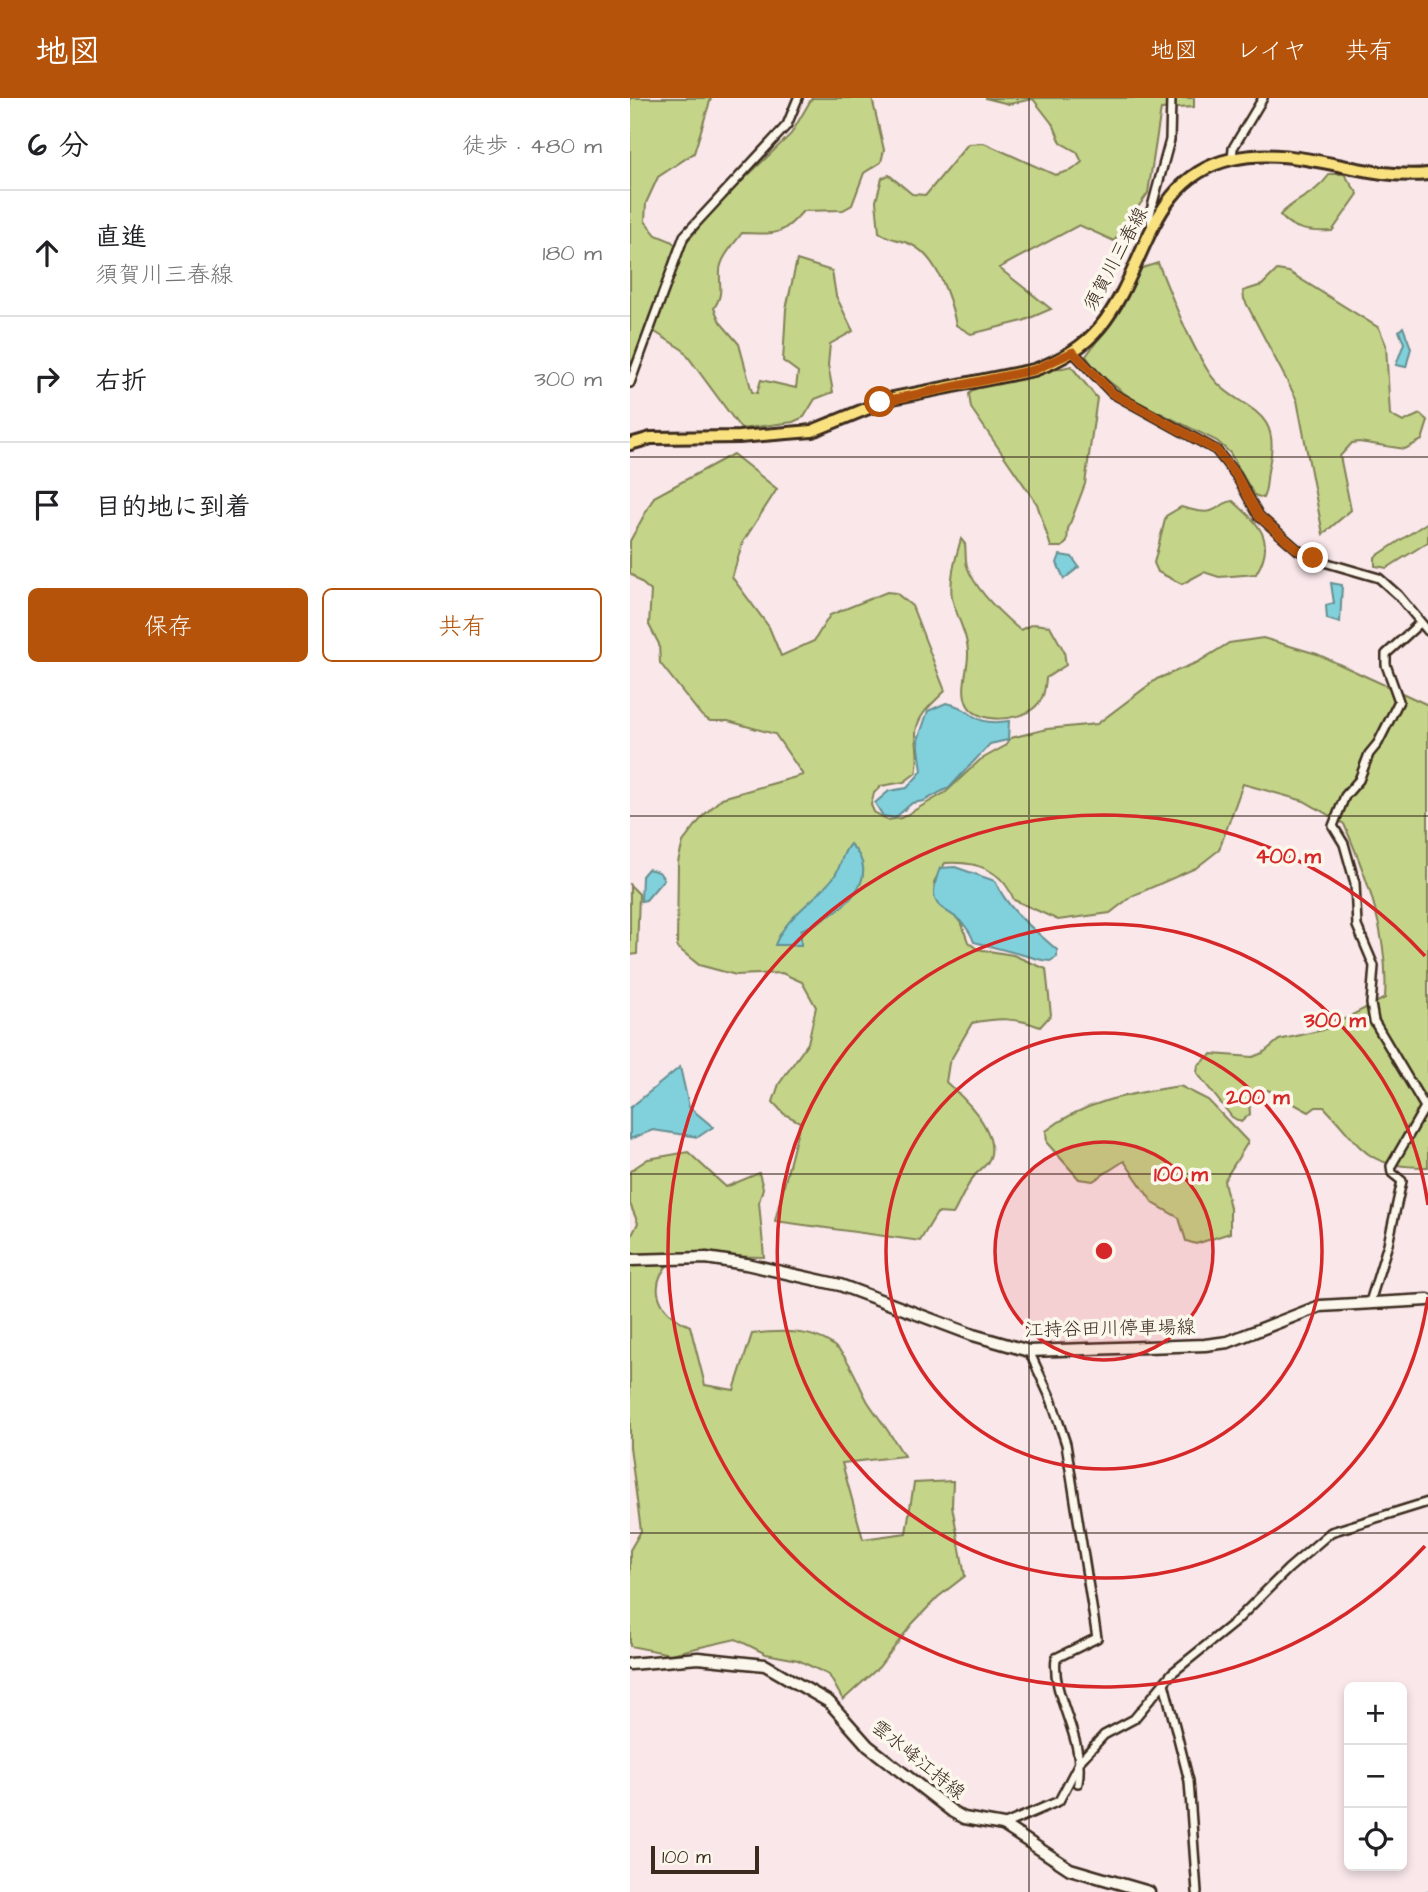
<!DOCTYPE html>
<html lang="ja">
<meta charset="utf-8">
<style>
:root{--surface:#fff;--page:#f2f2f2;--text:#202124;--muted:#757577;--line:#e0e0e0;--accent:#b45309}
body{margin:0;font-family:"Architects Daughter","Klee One",sans-serif;background:var(--page);color:var(--text)}
.controls{position:absolute;right:21px;bottom:21px;display:grid;overflow:hidden;border-radius:10px;box-shadow:0 4px 10px #0003}
.controls button{width:63px;height:63px;display:grid;place-items:center;padding:0;border:0;border-bottom:2px solid var(--line);background:var(--surface);color:var(--text);font:35px sans-serif}
.scale{position:absolute;left:21px;bottom:18px;width:108px;box-sizing:border-box;padding-left:7px;border:4px solid #3b2a1e;border-top:0;font-size:19px;line-height:24px;white-space:nowrap;color:#3b2a1e;-webkit-text-stroke:5px #fbf7ec;paint-order:stroke}
.stop{position:absolute;width:21px;height:21px;margin:-16px;border:5px solid #b45309;border-radius:50%;background:#fff}
.stop.end{background:#b45309;border-color:#fff;box-shadow:0 2px 7px #0008}
.list{margin:0;padding:0;list-style:none}
h2{display:flex;justify-content:space-between;align-items:center;height:91px;margin:0;padding:0 28px;font-size:30px}
h2 small{font-size:23px;font-weight:400;color:var(--muted)}
.list li{display:grid;grid-template-columns:46px 1fr auto;gap:21px;align-items:center;box-sizing:border-box;height:126px;padding:0 28px;border-top:2px solid var(--line)}
.list b{display:block;font-size:26px;white-space:nowrap}
.list p{margin:0;font-size:23px;white-space:nowrap;color:var(--muted)}
.list em{font-size:23px;font-style:normal;color:var(--muted)}
.actions{display:flex;gap:14px;padding:21px 28px}
.actions a{flex:1;padding:16px 0;border:2px solid var(--accent);border-radius:10px;text-align:center;font-size:24px;color:var(--accent)}
.actions .main{background:var(--accent);color:#fff}
.icon{flex:none;width:38px;height:38px;fill:none;stroke:currentColor;stroke-width:2;stroke-linecap:round;stroke-linejoin:round}
.map{position:relative;flex:none;width:798px;height:1794px;overflow:hidden}
header{display:flex;align-items:center;gap:42px;box-sizing:border-box;height:98px;padding:0 35px;background:var(--accent);color:#fff}
header strong{font-size:33px}
nav{display:flex;gap:38px;margin-inline-start:auto;font-size:24px}
main{display:flex}
aside{flex:1;background:var(--surface)}
.map>svg:first-child{display:block}
.green{fill:#c4d58a;stroke:#808054;stroke-width:2}
.water{fill:#81d1dc;stroke:#658e90;stroke-width:2}
.lines{fill:none;stroke-linecap:round;stroke-linejoin:round}
.stream{stroke:#658e90;stroke-width:2}
.street-casing{stroke:#3b2a1e;stroke-width:12}
.secondary-casing{stroke:#3b2a1e;stroke-width:15}
.primary-casing{stroke:#3b2a1e;stroke-width:16}
.street{stroke:#fbf7ec;stroke-width:7}
.secondary{stroke:#fbf7ec;stroke-width:10}
.primary{stroke:#fae180;stroke-width:10}
.route{stroke:#b45309;stroke-width:9}
.grid{fill:none;stroke:#3b2a1e;stroke-width:2;stroke-opacity:0.55}
.ring{fill:none;stroke:#d62828;stroke-width:3.5}
.labels{text-anchor:middle;dominant-baseline:central;stroke-width:7;stroke-linejoin:round;paint-order:stroke}
.street-label{font-size:19px;fill:#3b2a1e;stroke:#fbf7ec}
.centre{fill:#d62828;stroke:#fbf7ec;stroke-width:3.5}
.ring-label{font-size:21px;text-anchor:middle;font-weight:bold;fill:#d62828;stroke:#fbf7ec;stroke-width:7;stroke-linejoin:round;paint-order:stroke}
</style>
<header>
<strong>地図</strong>
<nav><a>地図</a><a>レイヤ</a><a>共有</a></nav>
</header>
<main>
<aside>
<h2>6 分<small>徒歩 · 480 m</small></h2>
<ul class="list">
<li><svg class="icon" aria-label="ahead" viewBox="0 0 24 24"><path d="M12 20V5M6 11l6-6 6 6"/></svg><div><b>直進</b><p>須賀川三春線</p></div><em>180 m</em></li>
<li><svg class="icon" aria-label="right" viewBox="0 0 24 24"><path d="M7 20v-9h11M14 6l5 5-5 5"/></svg><div><b>右折</b></div><em>300 m</em></li>
<li><svg class="icon" aria-label="arrive" viewBox="0 0 24 24"><path d="M6 21V4h12l-3 4 3 4H6"/></svg><div><b>目的地に到着</b></div></li>
</ul>
<div class="actions"><a class="main">保存</a><a>共有</a></div>
</aside>
<div class="map">
<svg width="798" height="1794" viewBox="0 0 798 1794">
<rect width="100%" height="100%" fill="#f9e7ea"/>
<filter id="ink" filterUnits="userSpaceOnUse"><feTurbulence type="fractalNoise" baseFrequency=".0143" numOctaves="2"/><feDisplacementMap in="SourceGraphic" scale="14" xChannelSelector="R" yChannelSelector="G"/><feConvolveMatrix kernelMatrix="1 2 1 2 8 2 1 2 1" color-interpolation-filters="sRGB"/></filter>
<g filter="url(#ink)">
<g class="green">
<path d="M0 0H81L64 55 28 79 16 105 15 123 26 137 41 143 51 152 85 109 161 36 182 0H242L254 52 251 64 234 75 222 107 213 112 173 113C151 139 145 136 112 135 105 145 90 160 90 173 89 189 94 195 84 210L90 224 109 246 122 294 127 295 131 282 166 290 168 274 153 263 156 211 167 162 202 173 206 198 223 233 200 246 198 267 203 294 185 301 174 319 163 324 111 331 53 252 25 234 0 266Z"/>
<path d="M355 0H564V9L531 11 518 95 484 143 449 127 369 170 421 211 393 223 341 236 326 227C321 202 307 157 280 146 269 141 260 142 249 134L246 103 252 80 259 77 282 96 296 97 338 46 354 45 425 77 442 72 452 64 447 54 431 45 424 28 403 1 379 6Z"/>
<path d="M700 76H714L728 96 702 133C682 134 663 133 650 117 668 98 682 100 700 76Z"/>
<path d="M528 165C543 202 557 239 578 273 603 314 654 304 639 368 636 380 638 389 633 400L624 397 600 355 587 343 502 301 468 275 456 258 481 224 509 171Z"/>
<path d="M647 172 659 174 749 230 756 247 760 317 773 324 790 316 798 323 792 342 775 351 729 344 722 345 710 358 721 412 693 436 667 302 614 201 613 193 632 187Z"/>
<path d="M441 268 467 300 455 386 438 431 437 444 432 449H421L407 406 341 310 339 296 346 290Z"/>
<path d="M103 356 147 391 113 444 102 479 139 529 151 558 184 543 200 517 257 494 266 495 282 508 315 593C303 605 287 617 286 635 286 649 290 661 286 675L274 684 251 688 244 695 241 707 244 714 258 722 271 720 316 694 350 662 375 648 381 640 417 631 467 626 527 581 568 564 599 545 633 540 687 556 798 607V1069C733 1070 734 1050 694 1009H686L679 1014 638 992C623 997 618 999 620 1016L611 1024 602 1019 567 975 568 967 582 956 623 959 633 955 649 942 693 932 755 900C759 839 738 781 714 726L674 703 613 686 589 752 566 770 502 798 480 815 428 822 384 802C372 771 346 763 315 765L304 784 306 799 321 812 332 827 338 844 347 851 383 857 416 871 421 917 410 929C386 919 367 920 342 925L319 965 316 984C334 1000 365 1029 361 1056 359 1067 351 1070 345 1077 336 1088 330 1104 323 1116L307 1115 290 1143 145 1123 170 1024 154 1016 143 1004 149 986 178 945 186 909 172 884 152 875 106 877 69 867 47 849 48 764 53 744 73 718 92 700 173 677 145 636 98 623H80L71 617 30 565 29 546 19 527 21 493 0 475V443L24 399Z"/>
<path d="M603 403C629 426 647 442 626 476L589 479 574 474 552 486 528 474 524 465 536 418 551 409C560 411 572 416 581 413 590 410 593 404 603 403Z"/>
<path d="M798 424V444L757 470 745 468V459Z"/>
<path d="M331 441 335 446C336 453 335 461 337 468 345 492 371 516 390 532L403 526 420 528 434 553 436 567 416 580C415 591 414 601 405 609 390 623 347 627 337 606 330 591 338 572 338 557 339 539 326 518 322 500 319 481 326 459 331 441Z"/>
<path d="M0 787 9 796 7 856 0 857Z"/>
<path d="M550 988 578 1002 618 1044 594 1083 600 1110V1135L566 1146 556 1143 549 1120 523 1105 494 1063 463 1083 449 1081 417 1045 416 1033C455 1002 501 996 550 988Z"/>
<path d="M58 1054 96 1089 129 1075 133 1090 129 1104 134 1159 49 1157C15 1182 24 1212 60 1228L75 1287 104 1292 122 1236C153 1232 196 1230 216 1261 225 1274 230 1290 238 1304 250 1322 263 1339 274 1358L212 1365 233 1441 276 1435 284 1385 323 1383 322 1408 335 1478 308 1499 283 1525 249 1569 213 1602 199 1577 168 1562 136 1556 106 1541 40 1556 0 1548V1452L11 1433 0 1349V1141L8 1125 0 1106V1073L18 1061Z"/>
</g>
<g class="water">
<path d="M773 229 781 250 776 269 766 267 774 245 769 233Z"/>
<path d="M430 457 442 459 449 469 434 481 427 465Z"/>
<path d="M701 485 712 487 710 525 697 521 696 507 704 505Z"/>
<path d="M316 605C345 610 339 629 379 623L378 642 360 646 320 689 294 703 282 705 265 720 253 718 245 705 259 693 277 690 292 673 288 642 298 613Z"/>
<path d="M220 746C258 783 205 819 171 832V847H145C156 818 184 804 203 780 212 769 210 757 220 746Z"/>
<path d="M325 769 365 783C379 814 403 830 427 852V859L420 863 412 862 344 844C329 802 289 823 310 770Z"/>
<path d="M18 771 29 774 34 781 16 802 11 803 12 778Z"/>
<path d="M50 969 59 1009 83 1029 68 1039 23 1032 0 1041V1010Z"/>
</g>
<g class="lines">
<path class="stream" d="M797 1794H798"/>
<g class="street-casing">
<g id="street">
<path d="M602 61 603 50 633 0"/>
<path d="M522 130 520 116 540 42 541 0"/>
<path d="M443 254 482 295 586 352 606 377 629 418 668 452 687 462 749 480 768 497 798 533"/>
<path d="M0 285 54 138 157 27 168 0"/>
<path d="M740 1204 758 1146 772 1083 762 1075 761 1068 795 1009 744 923 741 906 744 868 727 828 725 785 714 746 703 728 715 698 729 682 739 656 748 645 769 603 756 567V556L790 525"/>
<path d="M399 1253 421 1301 436 1346 467 1540 426 1560C421 1601 456 1639 448 1685"/>
<path d="M534 1585 559 1683 567 1794"/>
<path d="M373 1727 429 1703 450 1663 474 1637 504 1621 542 1575 605 1524 658 1471 701 1434 798 1404"/>
</g>
</g>
<g class="secondary-casing">
<g id="secondary">
<path d="M0 1162 76 1160 116 1166 210 1187 343 1237 399 1253 575 1247 598 1244 690 1208 798 1202"/>
<path d="M0 1566 68 1560 135 1567 199 1604 238 1648 323 1714 334 1720 373 1727 440 1771 519 1794"/>
</g>
</g>
<g class="primary-casing">
<path id="primary" d="M0 346 21 340 109 339 182 333 263 300 404 272C429 263 452 251 470 229 518 171 517 80 602 61 667 46 733 83 798 76"/>
</g>
<use href="#street" class="street"/>
<use href="#secondary" class="secondary"/>
<use href="#primary" class="primary"/>
</g>
</g>
<g class="lines" filter="url(#ink)">
<path class="route" d="M250 304 404 272 443 254 482 295 586 352 606 377 629 418 668 452 683 460"/>
</g>
<path class="grid" d="M399 0V1794M0 359H798M0 718H798M0 1076H798M0 1435H798"/>
<circle cx="474" cy="1153" r="109" fill="#d62828" fill-opacity=".12"/>
<g class="ring">
<circle cx="474" cy="1153" r="109"/>
<circle cx="474" cy="1153" r="218"/>
<path d="M798 1199A327 327 0 1 1 798 1107"/>
<path d="M795 1448A436 436 0 1 1 795 858"/>
</g>
<g class="labels">
<g class="street-label">
<text transform="translate(486 161) rotate(-62)">須賀川三春線</text>
<text transform="translate(480 1231) rotate(-1)">江持谷田川停車場線</text>
<text transform="translate(288 1662) rotate(39)">雲水峰江持線</text>
</g>
</g>
<circle cx="474" cy="1153" r="10" class="centre"/>
<g class="ring-label">
<text x="658" y="765">400 m</text>
<text x="705" y="929">300 m</text>
<text x="628" y="1006">200 m</text>
<text x="551" y="1083">100 m</text>
</g>
</svg>
<div class="controls">
<button>+</button>
<button>−</button>
<button><svg class="icon" aria-label="locate" viewBox="0 0 24 24"><circle cx="12" cy="12" r="6"/><path d="M12 2v4M12 18v4M2 12h4M18 12h4"/></svg></button>
</div>
<div class="scale">100 m</div>
<div class="stop" style="left:250px;top:304px"></div>
<div class="stop end" style="left:683px;top:460px"></div>
</div>
</main>
